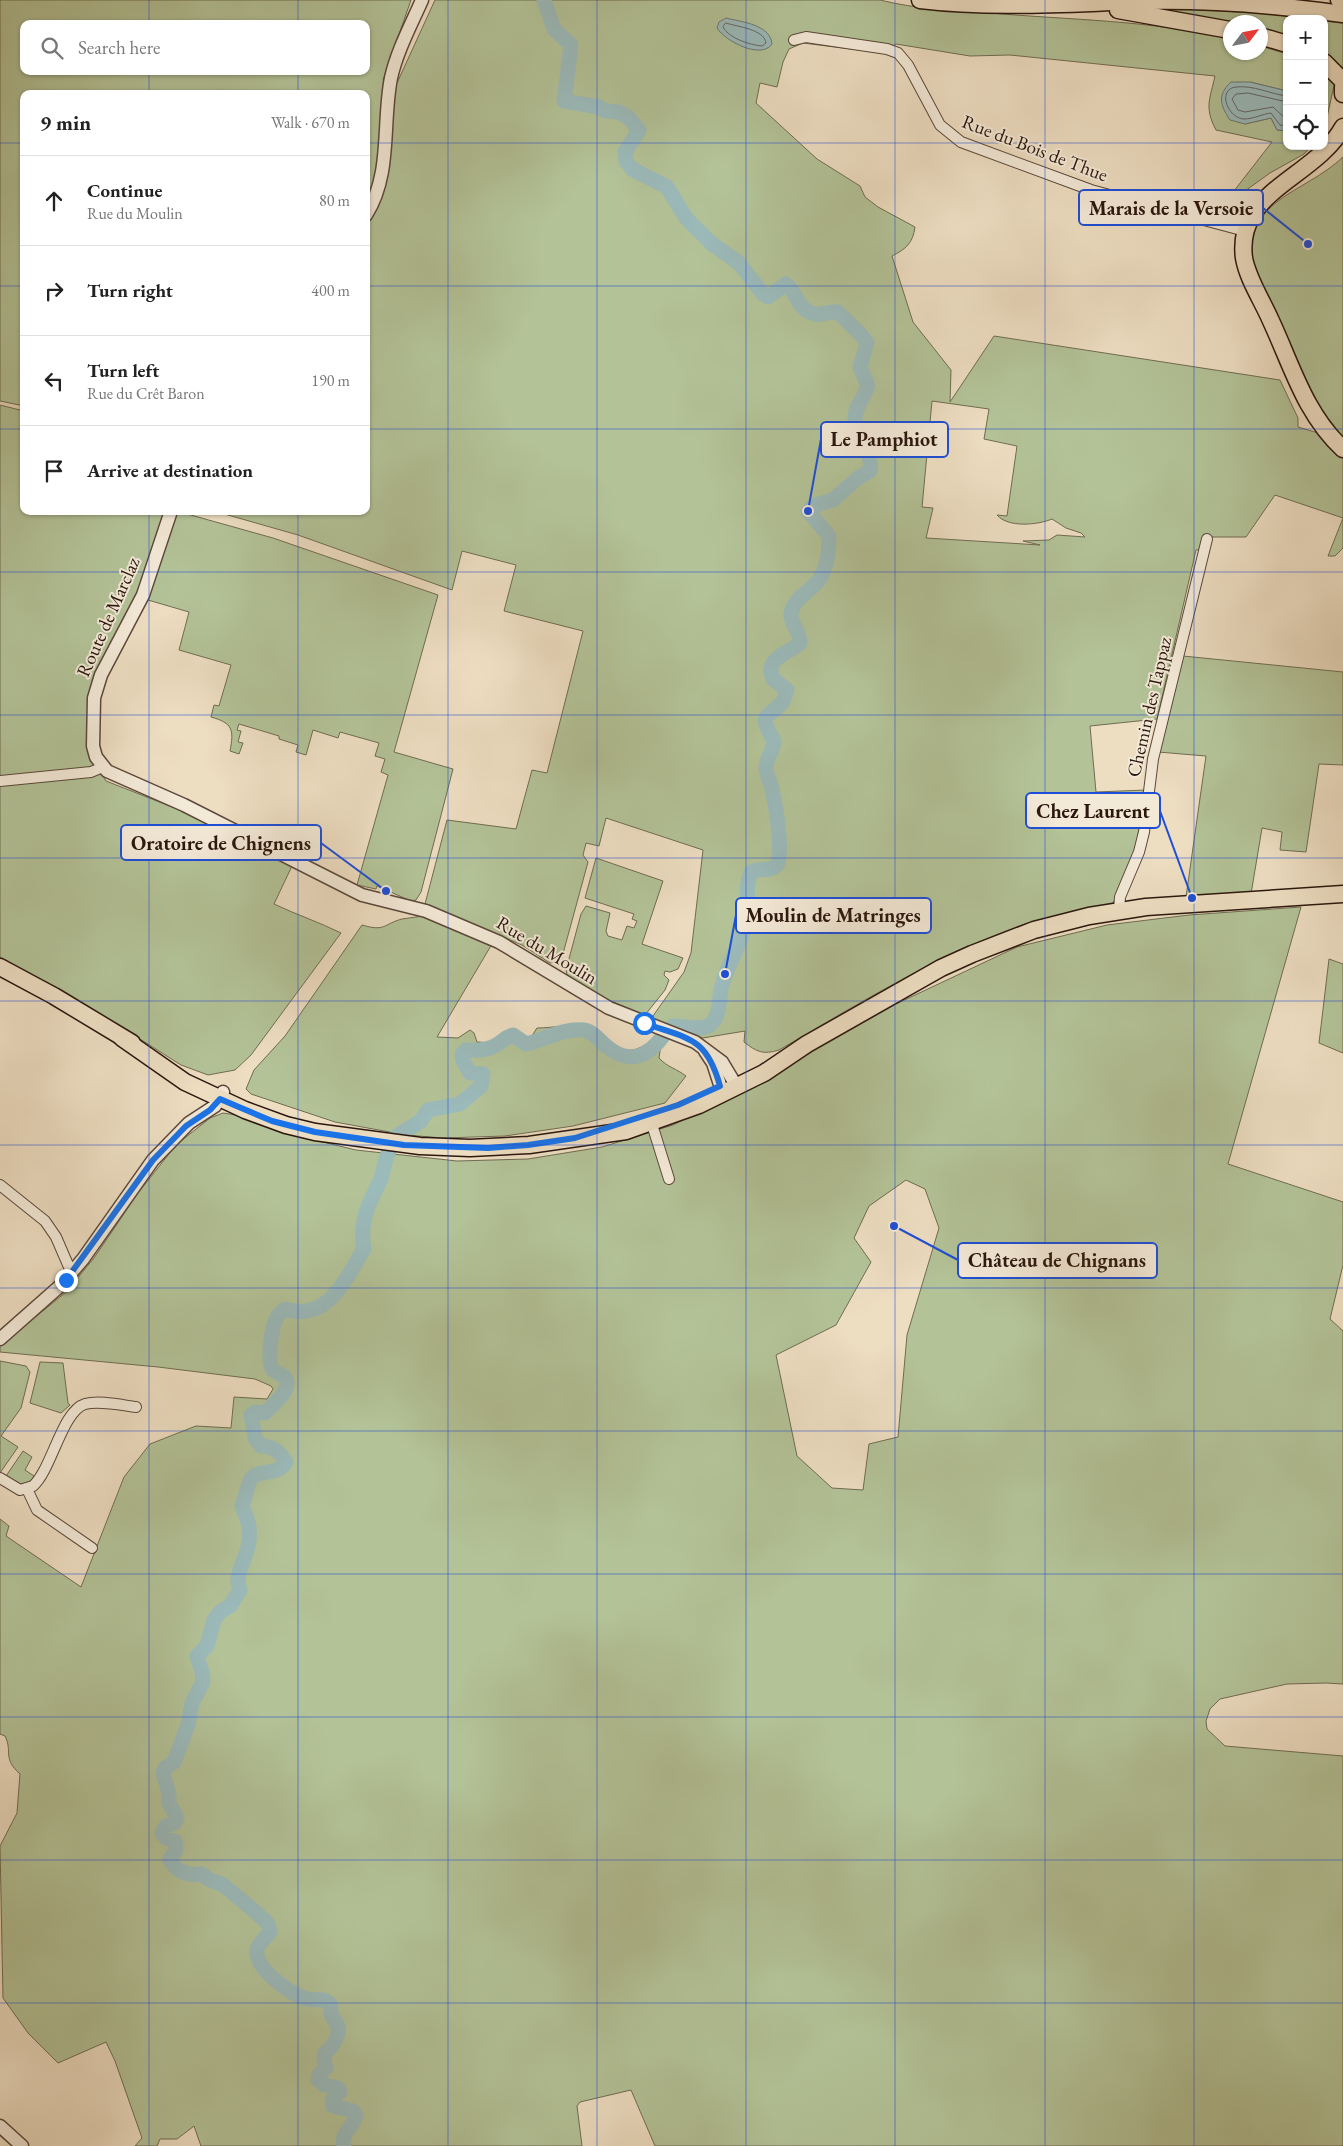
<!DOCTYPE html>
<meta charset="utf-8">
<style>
:root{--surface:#fff;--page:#f6f6f6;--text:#222;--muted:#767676;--line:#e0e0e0}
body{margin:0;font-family:"EB Garamond",serif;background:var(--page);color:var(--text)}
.controls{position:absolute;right:15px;top:15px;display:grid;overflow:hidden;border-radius:10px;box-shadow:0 1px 4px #0004}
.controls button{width:45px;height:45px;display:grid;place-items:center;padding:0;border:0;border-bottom:1px solid var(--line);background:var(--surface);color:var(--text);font:25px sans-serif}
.compass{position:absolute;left:1223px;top:15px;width:45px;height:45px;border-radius:50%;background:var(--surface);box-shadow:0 1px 4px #0004;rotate:58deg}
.stop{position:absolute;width:15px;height:15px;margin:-11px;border:4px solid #1a73e8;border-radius:50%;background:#fff}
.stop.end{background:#1a73e8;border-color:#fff;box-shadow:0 1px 5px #0008}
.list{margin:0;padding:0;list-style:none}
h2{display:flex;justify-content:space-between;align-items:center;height:65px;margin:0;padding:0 20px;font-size:21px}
h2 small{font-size:16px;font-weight:400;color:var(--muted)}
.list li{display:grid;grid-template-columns:32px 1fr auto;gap:15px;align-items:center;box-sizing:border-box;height:90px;padding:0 20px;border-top:1px solid var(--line)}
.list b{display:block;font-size:19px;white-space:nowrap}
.list p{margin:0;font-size:16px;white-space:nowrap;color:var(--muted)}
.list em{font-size:16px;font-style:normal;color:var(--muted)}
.icon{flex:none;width:28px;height:28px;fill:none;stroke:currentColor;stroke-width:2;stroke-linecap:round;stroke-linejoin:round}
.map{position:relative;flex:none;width:1343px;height:2146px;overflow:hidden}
.search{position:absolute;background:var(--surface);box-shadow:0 1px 4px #0004;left:20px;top:20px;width:350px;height:55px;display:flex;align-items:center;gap:12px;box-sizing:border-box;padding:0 18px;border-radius:10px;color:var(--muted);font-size:19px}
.panel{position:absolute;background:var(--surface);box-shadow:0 1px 4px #0004;left:20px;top:90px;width:350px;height:425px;border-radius:10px}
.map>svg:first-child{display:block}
.green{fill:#b3c297;stroke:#6f6c52;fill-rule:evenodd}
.water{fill:#9bbaba;stroke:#6e7975}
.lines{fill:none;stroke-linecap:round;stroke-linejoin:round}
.shore{stroke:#636864;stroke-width:1}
.river{stroke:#9bbaba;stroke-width:15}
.minor-casing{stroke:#5c483b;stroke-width:12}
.tertiary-casing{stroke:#5c483b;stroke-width:15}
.primary-casing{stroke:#2b170e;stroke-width:19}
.trunk-casing{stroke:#2b170e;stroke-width:19}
.minor{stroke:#f3e9d7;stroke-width:10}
.tertiary{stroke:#f3e9d7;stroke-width:12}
.primary{stroke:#edddc1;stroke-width:16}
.trunk{stroke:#edddc1;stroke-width:16}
.route{stroke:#1a73e8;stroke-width:6}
.grid{fill:none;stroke:#1d4ed8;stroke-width:1;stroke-opacity:0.55}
.labels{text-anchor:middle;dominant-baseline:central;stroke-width:4;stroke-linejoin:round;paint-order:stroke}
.street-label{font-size:19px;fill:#2b170e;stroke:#f3e9d7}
.leader{fill:none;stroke:#1d4ed8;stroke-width:2}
.callout-dot{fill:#1d4ed8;stroke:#f3e9d7;stroke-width:2}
.callout{fill:#f3e9d7;stroke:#1d4ed8;stroke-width:2}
.callout-label{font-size:20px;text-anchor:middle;font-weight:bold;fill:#2b170e}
</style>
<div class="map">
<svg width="1343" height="2146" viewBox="0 0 1343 2146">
<rect width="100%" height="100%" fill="#edddc1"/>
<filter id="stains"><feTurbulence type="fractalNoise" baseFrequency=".004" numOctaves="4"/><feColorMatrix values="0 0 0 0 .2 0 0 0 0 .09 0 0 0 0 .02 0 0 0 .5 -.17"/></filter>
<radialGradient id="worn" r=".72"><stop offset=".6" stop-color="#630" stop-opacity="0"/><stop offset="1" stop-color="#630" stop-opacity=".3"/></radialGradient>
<g class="green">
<path d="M0 0H411L383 80 397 83 435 0H880C916 9 954 11 990 13 1070 20 1151 20 1230 39V52H1260L1261 46 1287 54V91L1250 82 1245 124 1271 118 1277 130 1287 131V146H1311L1304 154 1270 173 1220 209 1272 142 1216 130C1204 107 1210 99 1215 76L1010 55 970 56 896 44 883 53 803 43 789 49 783 62 777 87 760 83 756 103 817 159 860 186 865 197 878 207 915 227C913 243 906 249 892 256L913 322 951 370 950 402 994 336 1280 380 1298 418V427L1318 433 1343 458V548L1335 556H1328L1343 518 1275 495 1246 537H1210L1209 548 1196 550 1157 719 1090 726 1096 792 1146 790 1135 853 1113 903C1081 911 1045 916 1014 928 932 958 855 1006 779 1050 763 1055 757 1052 744 1042L745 1031 703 1038 657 1022 654 1020 653 1016 684 972 691 953 703 850 606 818 599 846 586 843 583 855 588 862 561 961 550 963 522 945 425 904 447 820 516 829 532 770 547 773 583 631 504 611 516 565 462 551 452 590 298 535 214 511H366V94H24V406L0 401ZM24 24H366V71H24ZM932 401 989 409 984 439 1017 446 1007 516 997 515C1008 528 1038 525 1052 519L1066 528 1081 533 1085 537 1057 535 1049 540 1023 541 1040 545 926 538 933 508 922 507Z"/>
<path d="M1160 8 1259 13 1311 19H1287V40L1261 34 1260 22H1230L1159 11Z"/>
<path d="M1324 21 1343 23V72L1324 59Z"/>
<path d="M1324 73 1335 81 1324 131Z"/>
<path d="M1343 157V437L1320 409 1311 391 1254 268C1240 199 1303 195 1343 157Z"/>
<path d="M0 405 24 411V511L164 512 131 610 89 700 87 725 91 757 106 781 185 812 292 866 274 904C297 915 319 922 341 933L251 1055 235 1070 208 1075 181 1065 102 1015 0 957Z"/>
<path d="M180 512 273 538 438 595 394 752 453 769 421 892 416 900 411 901 377 886 376 889 357 885 388 775 381 772 385 759 375 756 379 743 340 732 338 738 313 730 306 755 296 752 298 745 279 739V736L239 724 237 730 241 731 238 742 243 743 239 754 230 751C234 730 233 723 211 717L214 705 219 706 231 665 179 650 189 612 148 600 175 514Z"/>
<path d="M1183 656 1343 672V765L1319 764 1306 852 1280 850 1282 832 1262 828 1251 894 1186 897 1206 756 1158 752Z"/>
<path d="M596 858 663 881 642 944 683 958 678 969 670 972 665 971 664 975 669 980 665 990 645 1015 606 999 567 975 566 970 581 914 586 906 610 913 606 931 608 936 622 940 627 926 634 928 637 921 632 919 634 914 585 898Z"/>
<path d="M1301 907 1228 1164 1343 1202V1265L1330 1319 1343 1331V1684L1326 1683 1287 1684 1220 1699 1210 1709 1206 1721 1207 1729 1225 1746 1343 1756V2146H655L631 2090 580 2102 577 2106 582 2146H201L194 2126 177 2139H160L157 2146H135L142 2138 115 2061 106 2042 58 2063 28 2033 3 1998 0 1846 17 1813 20 1774C2 1758 13 1752 5 1736L0 1734V1519L9 1526 6 1536 81 1587 124 1477 150 1444 196 1426 231 1428 234 1397 267 1399 273 1389 271 1386 255 1379 158 1367 0 1352V1346L66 1292 94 1258 138 1193 176 1145 210 1118 223 1113 236 1115 302 1137 356 1150 457 1161 528 1159 602 1147 673 1125 789 1065 896 1004 1017 947 1107 925 1189 915ZM906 1180 925 1189 939 1228 907 1335 898 1437 869 1444 863 1490 832 1488 797 1456 776 1355 836 1325 871 1262 854 1238 869 1206Z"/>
<path d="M423 916 492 944 437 1037 458 1038 470 1030 474 1033 477 1042 493 1043 502 1033 512 1030 530 1039 537 1028C552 1028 570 1024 584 1026 594 1028 597 1037 605 1043 625 1059 644 1048 660 1034L665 1036 661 1044 659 1058C667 1067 677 1069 686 1076L665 1103 573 1126 505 1136 443 1138 406 1135 335 1122 251 1094 246 1089 254 1070 285 1036 362 925C386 932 383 924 402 919 409 918 416 917 423 916Z"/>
<path d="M1329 959 1343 964V1053L1319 1043Z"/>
<path d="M0 1361 26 1366 30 1372 21 1408 1 1436 18 1447 0 1473Z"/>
<path d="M40 1362 63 1363 68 1403 70 1405 61 1413 30 1403Z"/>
<path d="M23 1451 32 1457 25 1470 34 1476 32 1480 22 1485 6 1476Z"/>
</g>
<g class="water">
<path d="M726 18C741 22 770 24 772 44 761 60 725 41 717 28L719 22Z"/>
<path d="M1231 82H1250L1287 91V131L1277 130 1271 118 1245 124 1230 120C1220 105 1217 95 1231 82Z"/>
</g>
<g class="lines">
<g class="shore">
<path d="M726 23C738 27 764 29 766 43L762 46C750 45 728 38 723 27Z"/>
<path d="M1287 96C1270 94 1254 85 1236 87 1217 89 1227 118 1244 119 1253 119 1263 114 1271 113L1280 125 1287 126"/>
<path d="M1287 102 1248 93 1236 94 1232 99 1238 110 1245 112 1273 107 1287 120"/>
</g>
<g class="river">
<path d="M544 0 554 29 571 45 564 101 599 107 606 111 619 112 629 118 639 130 625 152 626 161 632 169 667 187 686 218 712 244 739 263 763 294 768 297 786 284C798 294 797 310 815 314 823 316 830 310 838 312L861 335 867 343 860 367 868 386C864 398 855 406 855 419 855 438 874 453 870 471L859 477 833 500 813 506 808 511 829 536C829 550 827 570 818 581 810 592 793 598 791 614 790 624 801 632 800 643 789 654 764 657 773 679L787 690 783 702C765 721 758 712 774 741 774 751 766 758 766 767 766 775 771 782 772 789 775 802 785 858 776 866 770 872 759 867 751 872 743 892 751 902 747 920 741 944 727 965 721 989 719 1000 720 1017 710 1025 702 1031 683 1026 673 1026"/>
<path d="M395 1137 421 1121 428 1110 460 1104 481 1086 483 1074 470 1073 463 1061 462 1054 466 1050C477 1051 489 1050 498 1044 504 1040 506 1037 513 1035L526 1044C543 1040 564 1028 583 1030 593 1031 598 1039 605 1045 627 1065 647 1058 663 1036"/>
<path d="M344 2146C340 2134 354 2127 356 2115L353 2111 333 2106V2099L340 2092 338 2088 324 2085 318 2080 319 2075 326 2068 324 2060 325 2053C332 2048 340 2035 338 2027 337 2022 332 2018 331 2013 330 2009 333 2006 329 2003 323 1997 314 2001 307 1999 291 1995 255 1969 257 1950 258 1943 266 1938 270 1932 269 1929 269 1926 268 1924 266 1920 228 1889 223 1885 215 1881 208 1881 202 1874 189 1876 176 1873 170 1859L176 1850 175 1841 166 1838 162 1833 166 1826 175 1823 177 1818 169 1803V1794L163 1773 165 1768 174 1762 188 1725 192 1703 203 1682 202 1672 197 1656 207 1646 214 1620 221 1611 230 1606 240 1590C233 1573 248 1558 249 1541 251 1528 247 1517 242 1506 245 1498 247 1487 251 1479 258 1468 278 1477 286 1462 279 1451 273 1446 261 1446L255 1438 251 1415 255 1412 265 1413C272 1405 288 1394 287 1382 285 1373 278 1375 273 1370 266 1362 272 1325 277 1317 278 1314 283 1311 285 1309 328 1323 346 1278 364 1249 359 1222 368 1205 380 1181 384 1172 384 1161 389 1151"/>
</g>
<g class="minor-casing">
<g id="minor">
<path d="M794 40 806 37 887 49 898 53 908 65 940 125 961 142 1091 190 1245 231"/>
<path d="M0 781 91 772 103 767"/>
<path d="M1119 910 1120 897 1139 852 1144 832 1153 759 1207 539"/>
<path d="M650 1118 669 1179"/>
<path d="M0 1185 45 1221 56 1237 72 1274"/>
<path d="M0 1478 20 1490 33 1486C52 1469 62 1411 85 1404 99 1400 121 1405 136 1407"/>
<path d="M27 1489 37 1510 92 1548"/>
</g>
</g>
<g class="tertiary-casing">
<g id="tertiary">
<path d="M366 215C392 174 382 123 391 78 397 51 411 25 422 0"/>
<path d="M171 511 143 595 101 675 94 698 93 746 96 757 107 771 184 805 362 895 426 911 499 942 609 1008 695 1042 722 1062 737 1087"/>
<path d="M705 1051 713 1063 723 1094"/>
<path d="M0 1339 60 1286 83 1259 153 1160 189 1123 215 1106 223 1092"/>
<path d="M0 2126 22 2146"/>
</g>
</g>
<g class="primary-casing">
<g id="primary">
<path d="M1343 87V94"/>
<path d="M1343 127C1323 164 1273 182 1253 214 1245 227 1242 243 1244 258 1248 280 1262 300 1271 321 1292 366 1305 414 1343 449"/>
<path d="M0 967 54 996 132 1043"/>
<path d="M122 1038 185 1082 245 1110 286 1125 315 1132 420 1146 470 1148 529 1145 626 1131 699 1105 764 1073 807 1044 941 968 972 954 1034 930 1089 916 1146 907 1343 894"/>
</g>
</g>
<g class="trunk-casing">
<g id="trunk">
<path d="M920 0C996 9 1070 3 1147 1 1212 0 1278 5 1343 14"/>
<path d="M1339 0 1343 1"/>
<path d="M1118 10 1230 30"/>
<path d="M1260 36 1287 44"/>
<path d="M1324 62 1343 81"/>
</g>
</g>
<use href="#minor" class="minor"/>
<use href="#tertiary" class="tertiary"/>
<use href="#primary" class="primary"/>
<use href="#trunk" class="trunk"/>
</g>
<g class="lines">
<path class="route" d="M66 1280 153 1160 186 1126 210 1110 220 1099 272 1121 315 1132 404 1145 488 1148 528 1145 575 1138 678 1105 720 1086C706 1036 688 1039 644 1023"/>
</g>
<path class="grid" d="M149 0V24M298 0V24M448 0V2146M597 0V2146M746 0V2146M895 0V2146M1045 0V2146M1194 0V2146M149 71V94M298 71V94M0 143H24M366 143H1287M1324 143H1343M0 286H24M366 286H1343M0 429H24M366 429H1343M149 511V2146M298 511V2146M0 572H1343M0 715H1343M0 858H1343M0 1001H1343M0 1145H1343M0 1288H1343M0 1431H1343M0 1574H1343M0 1717H1343M0 1860H1343M0 2003H1343"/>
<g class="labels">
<g class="street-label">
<text transform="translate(1035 148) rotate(21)">Rue du Bois de Thue</text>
<text transform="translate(108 617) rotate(-66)">Route de Marclaz</text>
<text transform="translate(1149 707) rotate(-77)">Chemin des Tappaz</text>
<text transform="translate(547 950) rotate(31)">Rue du Moulin</text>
</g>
</g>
<path class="leader" d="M1308 244L1263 208M808 511L821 439M1192 898L1160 811M386 891L321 843M725 974L736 915M894 1226L958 1260"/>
<g class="callout-dot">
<circle cx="1308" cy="244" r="5"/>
<circle cx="808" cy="511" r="5"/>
<circle cx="1192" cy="898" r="5"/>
<circle cx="386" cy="891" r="5"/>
<circle cx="725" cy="974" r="5"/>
<circle cx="894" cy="1226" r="5"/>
</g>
<g class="callout">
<rect x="1079" y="190" width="184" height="35" rx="5"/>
<rect x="821" y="422" width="127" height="35" rx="5"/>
<rect x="1026" y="793" width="134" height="35" rx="5"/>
<rect x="121" y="825" width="200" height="35" rx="5"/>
<rect x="736" y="898" width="195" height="35" rx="5"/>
<rect x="958" y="1243" width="199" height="35" rx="5"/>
</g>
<g class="callout-label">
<text x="1171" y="215">Marais de la Versoie</text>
<text x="884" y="446">Le Pamphiot</text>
<text x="1093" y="818">Chez Laurent</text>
<text x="221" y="850">Oratoire de Chignens</text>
<text x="833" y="922">Moulin de Matringes</text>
<text x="1057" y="1267">Château de Chignans</text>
</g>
<rect width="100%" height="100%" filter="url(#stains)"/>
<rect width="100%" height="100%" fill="url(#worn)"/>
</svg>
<div class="controls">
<button>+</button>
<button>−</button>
<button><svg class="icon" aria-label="locate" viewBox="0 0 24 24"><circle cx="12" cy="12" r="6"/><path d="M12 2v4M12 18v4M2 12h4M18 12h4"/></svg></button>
</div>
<svg class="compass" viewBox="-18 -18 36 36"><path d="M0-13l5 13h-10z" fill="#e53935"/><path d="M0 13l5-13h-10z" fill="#767676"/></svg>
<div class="stop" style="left:644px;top:1023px"></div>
<div class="stop end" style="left:66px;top:1280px"></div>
<div class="search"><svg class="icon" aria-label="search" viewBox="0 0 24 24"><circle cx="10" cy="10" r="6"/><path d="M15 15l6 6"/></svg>Search here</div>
<section class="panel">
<h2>9 min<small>Walk · 670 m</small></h2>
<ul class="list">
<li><svg class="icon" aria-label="ahead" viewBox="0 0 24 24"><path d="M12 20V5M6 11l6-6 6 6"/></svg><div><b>Continue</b><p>Rue du Moulin</p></div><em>80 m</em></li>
<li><svg class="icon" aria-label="right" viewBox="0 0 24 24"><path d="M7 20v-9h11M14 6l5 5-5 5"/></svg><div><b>Turn right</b></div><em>400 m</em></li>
<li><svg class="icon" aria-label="left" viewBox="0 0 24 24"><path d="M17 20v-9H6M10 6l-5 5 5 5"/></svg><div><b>Turn left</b><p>Rue du Crêt Baron</p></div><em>190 m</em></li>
<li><svg class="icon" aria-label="arrive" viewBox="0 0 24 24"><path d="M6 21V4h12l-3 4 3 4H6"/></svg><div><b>Arrive at destination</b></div></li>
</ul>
</section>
</div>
